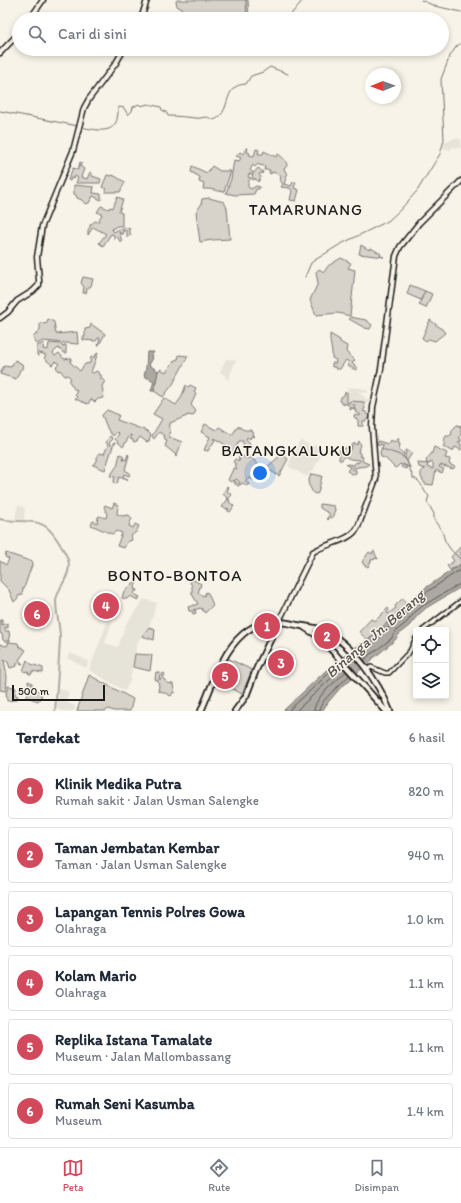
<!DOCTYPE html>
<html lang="id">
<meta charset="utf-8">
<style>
:root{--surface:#fff;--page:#f6f6f7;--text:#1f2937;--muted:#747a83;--line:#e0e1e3;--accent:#d1495b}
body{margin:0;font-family:Itim,sans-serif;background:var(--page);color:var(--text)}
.controls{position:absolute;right:12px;bottom:12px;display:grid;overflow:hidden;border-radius:4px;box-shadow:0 2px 6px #0003}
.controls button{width:36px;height:36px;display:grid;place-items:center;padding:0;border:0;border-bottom:1px solid var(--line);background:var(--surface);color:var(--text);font:20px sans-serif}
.compass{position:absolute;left:365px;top:68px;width:36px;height:36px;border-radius:50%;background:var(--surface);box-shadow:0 2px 6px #0003;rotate:269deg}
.scale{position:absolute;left:12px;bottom:10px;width:93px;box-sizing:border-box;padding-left:4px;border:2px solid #1c1c1c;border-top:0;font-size:11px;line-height:14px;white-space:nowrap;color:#1c1c1c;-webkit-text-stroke:3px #f7f3e8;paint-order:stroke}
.you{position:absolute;left:260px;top:473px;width:14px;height:14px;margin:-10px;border:3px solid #fff;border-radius:50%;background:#1a73e8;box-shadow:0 0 0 6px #1a73e833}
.badge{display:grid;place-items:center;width:26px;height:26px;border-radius:50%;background:var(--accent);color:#fff;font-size:13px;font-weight:700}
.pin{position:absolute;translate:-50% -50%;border:2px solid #fff;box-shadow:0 1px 4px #0006}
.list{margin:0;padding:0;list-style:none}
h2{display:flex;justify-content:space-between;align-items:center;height:52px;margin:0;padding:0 16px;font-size:17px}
h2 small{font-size:13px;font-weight:400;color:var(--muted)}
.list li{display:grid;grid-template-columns:26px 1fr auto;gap:12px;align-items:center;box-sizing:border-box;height:56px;margin:0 8px 8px;padding:0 8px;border:1px solid var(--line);border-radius:4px}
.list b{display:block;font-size:15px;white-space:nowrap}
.list p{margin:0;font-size:13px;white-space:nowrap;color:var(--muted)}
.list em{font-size:13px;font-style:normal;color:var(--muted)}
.icon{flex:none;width:22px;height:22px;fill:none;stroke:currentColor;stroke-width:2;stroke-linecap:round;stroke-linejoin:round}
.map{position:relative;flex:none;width:461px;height:711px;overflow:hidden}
.search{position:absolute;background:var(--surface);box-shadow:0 2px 6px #0003;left:12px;right:12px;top:12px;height:44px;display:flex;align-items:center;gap:10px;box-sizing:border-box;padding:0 14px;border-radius:22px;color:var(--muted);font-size:15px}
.sheet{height:436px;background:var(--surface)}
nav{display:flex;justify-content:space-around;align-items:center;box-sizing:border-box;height:56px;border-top:1px solid var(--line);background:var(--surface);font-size:11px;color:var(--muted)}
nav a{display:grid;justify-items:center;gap:2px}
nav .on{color:var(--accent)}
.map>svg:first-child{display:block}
.built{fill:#e6e3d9}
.green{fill:#d7d3cb;stroke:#7a7874}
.water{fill:#aca9a2;stroke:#72716c}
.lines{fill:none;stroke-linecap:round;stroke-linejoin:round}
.shore{stroke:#565452;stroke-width:1}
.stream{stroke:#72716c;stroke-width:1}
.canal{stroke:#aca9a2;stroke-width:2}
.secondary-casing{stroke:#1c1c1c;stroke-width:6}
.primary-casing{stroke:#1c1c1c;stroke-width:7}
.trunk-casing{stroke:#1c1c1c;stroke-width:8}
.secondary{stroke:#f7f3e8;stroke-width:3}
.primary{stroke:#f7f3e8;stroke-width:4}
.trunk{stroke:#f7f3e8;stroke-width:4.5}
.labels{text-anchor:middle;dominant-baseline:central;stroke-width:3;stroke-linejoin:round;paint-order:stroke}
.water-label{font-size:15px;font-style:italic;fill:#565452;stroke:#f7f3e8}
.quarter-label{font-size:16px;letter-spacing:1px;fill:#1c1c1c;stroke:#f7f3e8}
</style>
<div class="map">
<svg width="461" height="711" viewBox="0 0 461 711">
<rect width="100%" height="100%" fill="#f7f3e8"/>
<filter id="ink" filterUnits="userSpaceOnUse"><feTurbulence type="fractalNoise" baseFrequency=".025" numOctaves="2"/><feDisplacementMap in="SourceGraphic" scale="8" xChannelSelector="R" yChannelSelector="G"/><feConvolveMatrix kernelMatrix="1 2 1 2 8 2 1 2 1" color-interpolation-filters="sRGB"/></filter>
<g filter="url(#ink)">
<g class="built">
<path d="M453 138 461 139V148L452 147 451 150 443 148 444 141H450Z"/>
<path d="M226 359 236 360 228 380 225 378 226 376 220 372Z"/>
<path d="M346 387 361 388 367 390 368 392 367 393 358 391 366 399H372V403L350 401 349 403H347L348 388H345Z"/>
<path d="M300 440 313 447 314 445 322 448 320 452 322 453 313 471 310 472 307 477 288 466Z"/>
<path d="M18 505 25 508 24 520 15 519Z"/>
<path d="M144 599 157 603 150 624 137 643 130 681 125 691 89 670 108 620 112 622 105 643 118 647 126 624Z"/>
<path d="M70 653 89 661 86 668 67 658Z"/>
<path d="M58 688 69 692 66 702 75 706 74 711H62L57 709Z"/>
</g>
<g class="green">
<path d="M177 0H248L249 19H207L191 15 177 6 176 1Z"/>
<path d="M246 148H248L247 152 250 153 249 155 254 156 256 149 259 150 258 154H263L264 151 276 157 278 154C283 157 287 162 287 166L284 169 287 174 285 176 286 178 284 184 291 186 293 182H296L294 188 299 190 296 201 290 200 292 191 290 188 281 187 283 184 280 181 281 175 272 172 271 174 269 173 270 170H264L265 167 262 165 261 166 258 164 255 167 253 165 250 170 254 173 258 168 263 172 262 174 260 173 259 175 261 177 258 182 255 178 254 180 252 179 253 174H249L248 177 251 178 248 182V187L251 189 256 186 260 187 259 189H256L254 194 235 195 226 193 231 179 234 160 239 161 241 158 236 156 240 152 243 154Z"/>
<path d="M80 162 82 163 80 166 84 169 81 177 87 179 90 172 92 173V176L101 179 100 183H76L78 178 75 176 74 179 71 178 70 181 68 180 73 168 78 170Z"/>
<path d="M192 166 207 173 212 166 220 171H231L224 192 209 189H203L204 184 199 182 200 177 191 172Z"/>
<path d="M107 175 112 176 113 175 125 182 120 192H105L107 189 102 187Z"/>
<path d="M74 185 94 187 93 193 101 194V200L93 196 89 203 85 204 82 200 77 198 76 195 74 194Z"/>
<path d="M117 197 123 199 119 212 122 213V226H117L112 229V230L114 232 119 229 123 230 124 227 130 229 129 230 131 235 127 237V231H123L122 235 119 231 122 242 121 243 118 238 116 237 114 239V235L111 234 103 246 99 243 106 234 93 227 88 235V230L90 227V225L95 221 98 222 102 214 97 212 101 206 109 209 110 207 113 208Z"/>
<path d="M209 198 224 202 227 208 230 239 212 240 200 242 196 212 201 205 202 199Z"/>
<path d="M361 245 369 250 371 248 381 254 380 256 384 257 359 254Z"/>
<path d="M341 258 351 263 348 268 355 270 350 316 338 313 316 315 310 300 318 283 316 272 319 269 324 272 328 266Z"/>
<path d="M83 277 93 279 91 286 87 289 86 293H83L84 287 81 283Z"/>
<path d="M410 285 425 291 421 300 407 294Z"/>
<path d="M425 291 432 294 426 308 419 305Z"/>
<path d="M350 317 366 320 372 325 370 329 365 328 349 319Z"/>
<path d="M48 319 54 322 56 334 77 332 78 344 43 341 37 344 34 342 35 340 33 338 35 335 37 334 36 333 40 330V324L42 322 44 324 47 323Z"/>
<path d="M430 320 442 329 445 333 435 341 429 339 426 341 422 338Z"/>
<path d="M91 324 105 334 99 345H98L100 338H98L96 341 83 340V337H85V329L90 328Z"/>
<path d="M330 334 340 340V342L347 346 346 352 355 360 352 363 357 368 356 370 348 366 349 362 346 360 340 369H336V367H332V363H336V360L332 358C333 350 329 343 330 334Z"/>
<path d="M44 343 43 349 48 350 49 343 61 344 63 347 64 345H66V354L58 348 53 353 55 356 59 353 64 359 72 358 70 362 80 371 85 364 90 363 91 357 94 358 95 355 98 353 91 372 94 373 96 371 100 373 99 374 102 376 100 378 105 381 102 386 104 398 98 399 95 402 91 399 88 404 75 399 77 397 75 395 77 390 74 389 69 381 71 379 68 375 65 376 60 370 58 371 56 366 59 364 56 361 52 365 44 358 46 355 40 353 39 356 37 355V346Z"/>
<path d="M179 355 188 356 173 384 163 397 154 391 158 371 160 369 166 372 175 360 178 359Z"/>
<path d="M15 360 22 364 23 368 20 370 16 379 0 374 4 366 11 367Z"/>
<path d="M186 385 188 387 190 385 196 388 194 392 196 394 191 405 196 411 193 416 187 415V416L170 423 169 437 182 442 176 457 175 454 165 446 167 441 164 438 165 436 159 432 154 439 152 436 162 419 153 414 164 398 176 405 181 398Z"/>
<path d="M345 392H347V403H349L350 401 364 402 365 409 363 411 366 412 368 417 366 421H363V426H358V420L354 417V415L360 416V414L355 412 356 410 353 408 350 410V407L354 408 355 405H351L350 406 344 403V405L339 401 341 397 344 395Z"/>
<path d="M107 410 119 415 117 420 147 431 151 435 149 439 150 440 147 442 140 437 137 441 134 442 133 440 130 439 132 436 130 435 123 447 115 439 119 434 117 432 113 436 108 430 102 415Z"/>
<path d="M205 424 216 430 219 427 232 435 238 426 244 430H250L253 432 252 435 254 436V437L251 436 250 439 247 437 246 439 250 443 248 448 243 444V441H239L232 456 226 452 229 447 214 438 213 439 215 440 208 451 204 450 210 437 201 432Z"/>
<path d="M457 425 461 427V436L459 438 461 439V442L459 441 458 443 461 444V450L455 447 453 451H452L443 446 445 443 443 442 446 436H449L452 434 451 431Z"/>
<path d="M110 436 113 439 109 443 110 445H111L114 442 116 443 113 446 105 470 93 465 95 463 99 453 104 454 108 445 106 442Z"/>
<path d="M397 439H399L398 443 400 444 399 451 404 453 403 457 406 460 405 457 406 450 412 453 407 461 410 468 403 464V465L407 467 406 469 401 467 402 465 400 464 397 467 395 468 385 458 381 457 380 452 383 445 380 444 379 446 377 445 378 441 388 444 390 440 395 442Z"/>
<path d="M359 441 361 445 358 452 360 453V456L363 457 362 461 369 464 366 466 358 467 356 468 352 467 351 469 356 470V473L352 474 347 471 350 467 346 465 347 464 354 465 356 462 358 463 360 460 350 459 344 456 342 460H339L340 449 348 448 351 450 352 445 355 443 357 445Z"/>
<path d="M434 447 447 453 445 458 450 459 449 464 455 467 453 469 440 465 439 467 444 469 442 473 436 470 433 485 425 484 421 477V471L425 469 419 467 418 463 428 464 427 467 433 469V463L431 462 430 464 426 463 427 461 426 460 432 453Z"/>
<path d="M120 454 124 456 123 459 126 460 128 454 129 455 125 470 130 473 129 476 124 474 123 477 128 479 127 480 119 477 117 484 113 483 115 477 110 476 117 466Z"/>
<path d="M282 454 288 459 279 476 266 468Z"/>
<path d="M240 455 248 459 250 457 258 464 254 471 256 476 253 480 250 478H248L245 481 249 484 247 486 243 483 238 486 234 483 235 481 239 484 240 482 236 479 234 481 233 480 231 482 228 480 233 469V468L236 469 237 468 235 466 236 464 233 462 235 459 239 461 240 459 238 458Z"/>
<path d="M311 474H313L322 476 318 493 316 494 313 493 308 483Z"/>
<path d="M227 486 229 488 227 491 232 495 228 499 230 500 229 502 234 506 230 512 227 510 229 509 227 508 226 509 222 507 228 499 223 494Z"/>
<path d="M114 503 118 505 117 514 122 516 129 515 132 519 130 522 129 526 133 528 135 524 139 526 136 532 131 536 132 540 127 542 124 548 117 546 122 533 117 531 112 534 91 525 93 521 97 523 98 517 99 516 106 518 107 514 104 507 105 505 112 508Z"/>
<path d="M320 504 334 506 335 510 332 518 330 517 328 520 327 518 330 514 320 508Z"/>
<path d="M461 546V564L450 570 447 566 454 561 451 557Z"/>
<path d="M373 551 375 552V554L378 559 375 558 374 560 372 559 368 567 363 564V563L362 562 369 552 372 554Z"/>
<path d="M6 553 33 562 24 588H23L22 595 18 596V598L14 602 9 590 0 581V561L6 565 9 559 5 557Z"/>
<path d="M192 579 201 584 198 593 204 596 206 592 208 593 213 605 205 613 201 608 193 610H195L196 613 193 614 192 611H189L188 607 198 604 192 594V585L190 583Z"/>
<path d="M135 582H137L134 589 137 590V591H135L134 594 140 597 138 600 130 596 127 599 122 598 124 591C129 589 130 584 135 582Z"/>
<path d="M403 598 406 605 372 637 368 640 359 632 371 619 375 621 388 608 389 610 387 612 388 614 396 608 395 606Z"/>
<path d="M0 620H2V625L8 623V628L5 627V631H9L10 641H4L3 640 2 634 0 633Z"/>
<path d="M149 627 155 629 154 640 142 636Z"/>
<path d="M8 642 18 643 19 646 26 650 19 660 23 664 17 663V666L10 668 8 662 4 660 7 677 6 690H8V686L16 688 15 695 18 696 16 700 7 701 6 691 0 690V644L6 646 8 645Z"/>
<path d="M135 654 152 655 150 671 133 667Z"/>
<path d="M227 658 252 670 242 694 217 680Z"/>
<path d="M27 660 31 664 43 668V673L32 671V674H29L28 672 23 671Z"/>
<path d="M156 672 160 673 159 679 160 680 163 673 165 674 163 679 166 681 167 683 173 684 174 691 176 693 173 692 171 696 161 691 158 692 159 686 158 681 155 679Z"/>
<path d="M89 675 133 699 130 711H114L108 709 106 711H77Z"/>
<path d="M28 681 32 683V688L35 689 42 693 40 695 42 696 38 701 27 697 29 689Z"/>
</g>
<g class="water">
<path d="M147 352H154L151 356 153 358 149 365 158 371 154 391H151L154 381 144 376C147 366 146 362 147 352Z"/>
<path d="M461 564V587L426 608 418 615 409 626 400 633 395 640 375 657H373V659L351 678 350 681 342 686 329 701 322 711H283L336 661 339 660 353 649 372 637 421 591Z"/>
</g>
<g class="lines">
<g class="shore">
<path d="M356 652 375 640 424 594 461 569"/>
<path d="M364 661 370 654 374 652 391 639 396 631 407 622 415 612 424 605 458 585 461 584"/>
<path d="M288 711 338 665 340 664"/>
<path d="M296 711 340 670 344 668"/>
<path d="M314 711C315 695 337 682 346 671"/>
<path d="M319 711C321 698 342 685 349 675"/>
</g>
<g class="stream">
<path d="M246 0 247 19"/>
<path d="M421 0 435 6 461 12"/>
<path d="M287 19 303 0"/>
<path d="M0 111 78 126"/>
<path d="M81 127C100 131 119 136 118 108L120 107 124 108 128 115 132 111 133 107 139 104 141 106 148 104 161 107 162 110 166 112 168 116C177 116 186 117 195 118 199 119 203 117 207 117 211 118 213 121 216 119 232 110 222 85 246 84L251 76 263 72 270 67 288 74"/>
<path d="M305 277 311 263 315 260 339 245 388 221 400 210 417 191 440 154 444 140 441 79 450 56 456 47 461 43"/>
<path d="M458 425 461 426"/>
<path d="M381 448C394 455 407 452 410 470 411 473 413 475 413 478 423 481 422 491 429 496L427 502 428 504"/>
<path d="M429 505 434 514V520L442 531 445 541 451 550 461 560"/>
</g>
<path class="canal" d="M0 519C14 523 32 518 45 526 53 531 68 555 69 564 70 578 57 588 56 601 56 613 60 626 60 638 59 662 57 687 55 711"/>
<g class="secondary-casing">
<g id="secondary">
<path d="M423 630 461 601"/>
<path d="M367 670 371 667 385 673H389L410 651 416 638"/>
</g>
</g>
<g class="primary-casing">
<g id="primary">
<path d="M30 19 43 0"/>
<path d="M141 19 147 0"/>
<path d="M0 53 19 33"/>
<path d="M0 318 8 312 17 301 33 291 39 285V280L37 257 42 226 73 151 84 108 89 99 116 63 124 49"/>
<path d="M279 621 313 552C326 543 350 542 358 527L376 479 372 427 373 407 381 369 396 256 400 247 419 223 461 181"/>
</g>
</g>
<g class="trunk-casing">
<g id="trunk">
<path d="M304 627 321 638 386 711"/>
<path d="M201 711C212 686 222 652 243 634 258 621 278 620 297 625 306 627 315 627 324 631 352 643 379 683 390 711"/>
<path d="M235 711 246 696 256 670 279 621"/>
</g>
</g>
<use href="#secondary" class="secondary"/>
<use href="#primary" class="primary"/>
<use href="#trunk" class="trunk"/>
</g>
</g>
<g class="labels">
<g class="water-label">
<text transform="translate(375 634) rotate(-41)">Binanga Jn. Berang</text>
</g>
<g class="quarter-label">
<text x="306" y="209">TAMARUNANG</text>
<text x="287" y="450">BATANGKALUKU</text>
<text x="175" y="575">BONTO-BONTOA</text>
</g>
</g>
</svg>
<div class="controls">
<button><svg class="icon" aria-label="locate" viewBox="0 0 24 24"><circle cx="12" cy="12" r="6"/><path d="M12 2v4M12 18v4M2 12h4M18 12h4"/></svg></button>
<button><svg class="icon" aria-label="layers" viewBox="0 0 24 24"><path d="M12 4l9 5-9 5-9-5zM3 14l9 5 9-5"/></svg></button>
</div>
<svg class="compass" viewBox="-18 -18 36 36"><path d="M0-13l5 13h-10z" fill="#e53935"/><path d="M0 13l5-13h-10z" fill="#747a83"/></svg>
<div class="scale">500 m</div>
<div class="you"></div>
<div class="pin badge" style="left:267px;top:626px">1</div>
<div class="pin badge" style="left:327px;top:636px">2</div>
<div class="pin badge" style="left:281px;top:663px">3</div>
<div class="pin badge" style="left:106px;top:606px">4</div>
<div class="pin badge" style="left:225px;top:676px">5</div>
<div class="pin badge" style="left:37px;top:614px">6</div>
<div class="search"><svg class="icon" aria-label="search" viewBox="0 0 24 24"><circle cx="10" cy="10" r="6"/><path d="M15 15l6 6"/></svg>Cari di sini</div>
</div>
<section class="sheet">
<h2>Terdekat<small>6 hasil</small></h2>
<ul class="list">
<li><span class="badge">1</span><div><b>Klinik Medika Putra</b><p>Rumah sakit · Jalan Usman Salengke</p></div><em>820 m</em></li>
<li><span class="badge">2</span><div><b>Taman Jembatan Kembar</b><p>Taman · Jalan Usman Salengke</p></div><em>940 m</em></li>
<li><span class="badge">3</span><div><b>Lapangan Tennis Polres Gowa</b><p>Olahraga</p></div><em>1.0 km</em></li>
<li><span class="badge">4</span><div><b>Kolam Mario</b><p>Olahraga</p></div><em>1.1 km</em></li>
<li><span class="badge">5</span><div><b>Replika Istana Tamalate</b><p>Museum · Jalan Mallombassang</p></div><em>1.1 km</em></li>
<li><span class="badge">6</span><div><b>Rumah Seni Kasumba</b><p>Museum</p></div><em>1.4 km</em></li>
</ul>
</section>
<nav>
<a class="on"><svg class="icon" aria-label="map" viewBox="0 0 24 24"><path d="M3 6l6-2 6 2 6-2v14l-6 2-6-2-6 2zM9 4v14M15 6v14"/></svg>Peta</a>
<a><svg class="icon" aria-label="directions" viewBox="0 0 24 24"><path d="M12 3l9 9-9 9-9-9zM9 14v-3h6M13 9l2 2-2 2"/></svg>Rute</a>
<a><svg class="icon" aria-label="saved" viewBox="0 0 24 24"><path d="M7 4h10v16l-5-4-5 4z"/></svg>Disimpan</a>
</nav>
